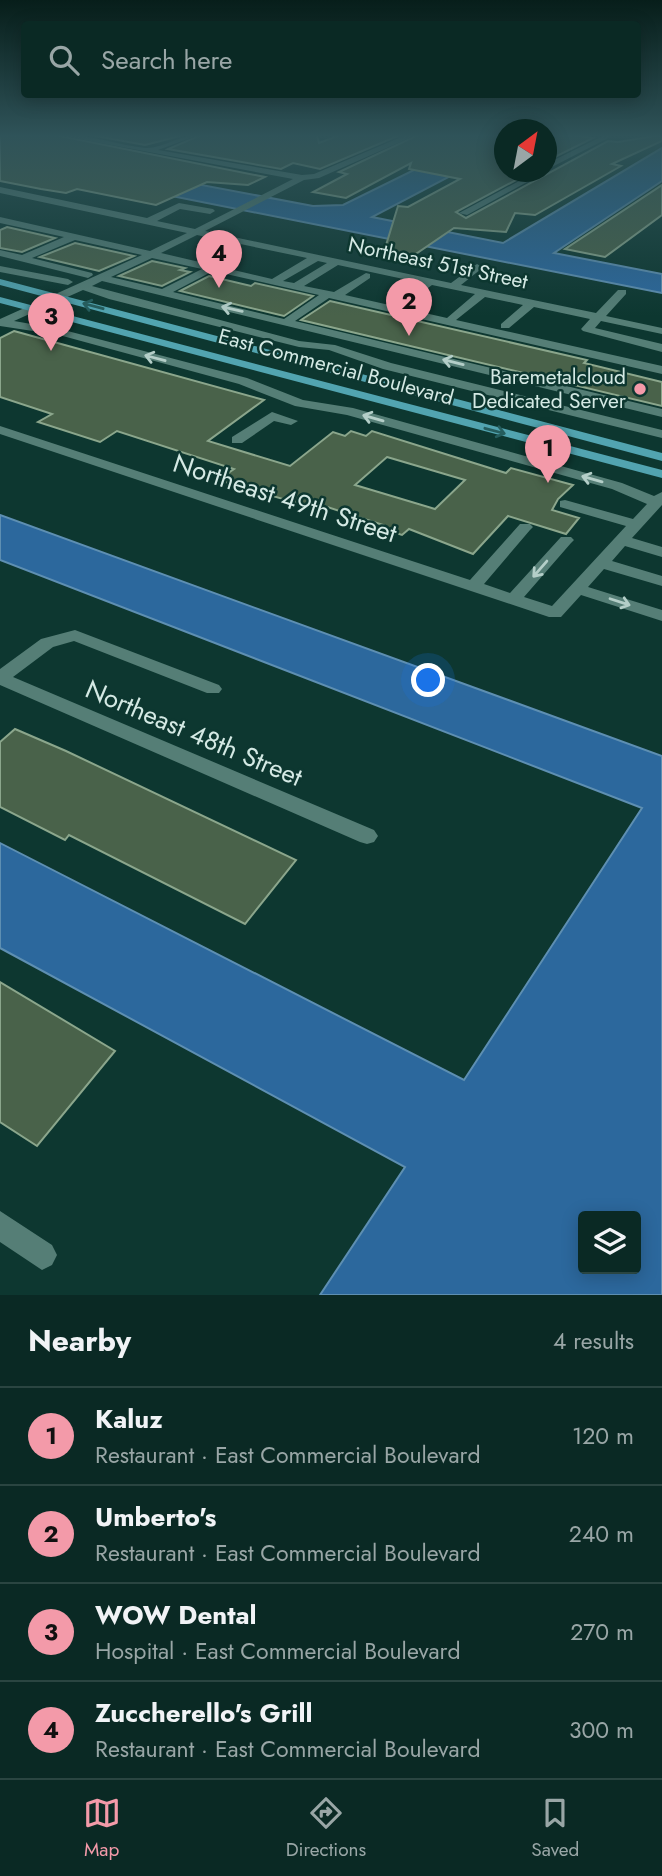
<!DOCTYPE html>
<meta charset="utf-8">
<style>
:root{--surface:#0a2924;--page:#13312c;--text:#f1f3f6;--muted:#99a6a6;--line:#2a4541;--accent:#f39aa9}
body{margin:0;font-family:Jost,sans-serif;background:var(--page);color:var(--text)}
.controls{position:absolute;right:21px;bottom:21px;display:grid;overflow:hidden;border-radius:7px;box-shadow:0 4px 18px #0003}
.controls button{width:63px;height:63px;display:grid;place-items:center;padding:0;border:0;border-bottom:2px solid var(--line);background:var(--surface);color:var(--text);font:35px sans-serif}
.compass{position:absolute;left:494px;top:119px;width:63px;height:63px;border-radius:50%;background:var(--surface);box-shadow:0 4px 18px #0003;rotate:32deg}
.you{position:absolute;left:429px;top:681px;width:24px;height:24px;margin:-18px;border:5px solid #fff;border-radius:50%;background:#1a73e8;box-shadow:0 0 0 10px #1a73e833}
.badge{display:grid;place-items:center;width:46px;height:46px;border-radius:50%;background:var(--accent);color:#111;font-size:23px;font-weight:700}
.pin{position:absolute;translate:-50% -58px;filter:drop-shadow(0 2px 4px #0008)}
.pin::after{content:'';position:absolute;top:37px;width:24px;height:21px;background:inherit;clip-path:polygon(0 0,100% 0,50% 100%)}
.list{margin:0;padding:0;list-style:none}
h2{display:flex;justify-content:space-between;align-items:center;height:91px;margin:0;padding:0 28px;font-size:30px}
h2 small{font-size:23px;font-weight:400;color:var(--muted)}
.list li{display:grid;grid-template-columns:46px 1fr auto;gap:21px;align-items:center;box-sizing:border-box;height:98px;padding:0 28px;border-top:2px solid var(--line)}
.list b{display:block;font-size:26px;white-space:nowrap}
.list p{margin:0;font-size:23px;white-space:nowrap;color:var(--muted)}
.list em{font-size:23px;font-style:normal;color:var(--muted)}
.icon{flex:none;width:38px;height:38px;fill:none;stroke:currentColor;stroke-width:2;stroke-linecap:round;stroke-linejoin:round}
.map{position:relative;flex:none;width:662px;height:1295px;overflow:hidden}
.search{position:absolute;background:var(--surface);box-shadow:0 4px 18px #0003;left:21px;right:21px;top:21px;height:77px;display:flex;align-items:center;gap:18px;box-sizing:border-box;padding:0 24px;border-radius:7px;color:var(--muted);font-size:26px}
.sheet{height:483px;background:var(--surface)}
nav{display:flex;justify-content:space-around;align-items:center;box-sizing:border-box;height:98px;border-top:2px solid var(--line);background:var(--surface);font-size:19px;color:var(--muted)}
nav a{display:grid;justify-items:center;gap:4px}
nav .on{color:var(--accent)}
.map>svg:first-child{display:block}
.water{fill:#2c689d;stroke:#5e8fb2;stroke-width:2;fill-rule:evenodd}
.building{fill:#49624a;stroke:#8ba68c;stroke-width:2;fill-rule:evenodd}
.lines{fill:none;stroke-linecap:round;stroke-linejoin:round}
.minor{fill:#557e76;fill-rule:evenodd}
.major{fill:#52a4b0;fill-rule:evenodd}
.oneway{stroke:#255d5d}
.oneway2{stroke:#b4cec8}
.poi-dot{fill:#f39aa9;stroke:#0d3730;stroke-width:2.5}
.labels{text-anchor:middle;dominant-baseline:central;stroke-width:5;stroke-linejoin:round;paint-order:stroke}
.far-street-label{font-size:21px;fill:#d4e9e4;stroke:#0d3730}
.far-poi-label{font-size:21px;fill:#d4e9e4;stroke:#0d3730;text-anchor:end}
.street-label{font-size:26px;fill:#d4e9e4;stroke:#0d3730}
</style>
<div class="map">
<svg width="662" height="1295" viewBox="0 0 662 1295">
<rect width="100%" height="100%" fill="#0d3730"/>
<g class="water">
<path d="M485 135H504V148L372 217 503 243 662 148V181L554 253 662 274V293L0 162V147L313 206 343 205Z"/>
<path d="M0 515 662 756V1295H320L405 1167 0 948V843L464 1080 642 808 0 560ZM636 1216V1269H583V1216Z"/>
</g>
<g class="building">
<path d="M0 135H55L265 177 248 185 207 182 156 205 77 189 66 193 41 189 0 181Z"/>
<path d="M90 135H184L145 145Z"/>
<path d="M201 135H317L319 143 340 135H400L320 169 293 163 281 169 168 149Z"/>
<path d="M418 135H505V172H531L456 212 466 218 608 141 618 142 661 135 662 141 612 164 621 166 535 215 515 213 506 232 454 228 407 260 383 255 398 206 408 207 460 179 409 169 411 163 346 198 313 192 347 174 339 172Z"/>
<path d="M547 135H572L593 138 547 161Z"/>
<path d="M662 185V215L605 257 565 249Z"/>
<path d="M7 227 55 238 22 252 0 248V230Z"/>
<path d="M75 243 134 256 99 271 40 257Z"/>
<path d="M152 261 185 268 180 270 190 272 162 286 119 276Z"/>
<path d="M209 276 251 286 255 283 313 296 284 316 180 291Z"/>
<path d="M330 301 587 360 584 363 662 382V406L301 320Z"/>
<path d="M14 331 264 400 208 441 290 466 333 432 345 436 351 431 366 436 372 431 506 473 511 468 573 485 558 499 552 510 579 518 566 534 508 516 473 554 409 529 402 535 380 528 383 525 321 505 317 509 218 480 234 469 117 431 100 442 38 422 52 414 0 397V338ZM387 457 465 480 435 509 355 485Z"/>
<path d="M15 729 66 751 296 860 245 924 69 835 65 840 0 807V742Z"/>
<path d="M0 982 115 1051 37 1146 0 1122Z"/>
</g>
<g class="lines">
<g class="minor">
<path d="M58 135C87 133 116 145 145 148 161 149 180 135 198 135L158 150 302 175 314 174 406 135H416L319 178 304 180 205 231 451 283 477 264 482 267 481 269 461 285 596 313 618 290H626V294L606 316 662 328V334L601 321 595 328 662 344V352L583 331 581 329 590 319 534 307 509 328H501V324L523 305 485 297 456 320 662 366V374L329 298 295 321 662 409V417L102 281 92 286 299 341 335 345 391 363 662 430V438L383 369 329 350 299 347 109 299 83 290 14 321 60 329 247 378 303 400 353 408 622 483 654 496 662 492V505L632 538 662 547V557L625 546 612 561 662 576V586L604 569 588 587 662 610V621L581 595 561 617H549L0 434V426L470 580 520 524H530L533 527 530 530 484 584 510 593 561 537H571L574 540 571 543 524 597 552 606 626 526 560 507V501L565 500 633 519 647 504 612 489 347 415 295 406 239 384 59 335 0 326V319L142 255 75 240 32 258 92 273 93 275 88 278 0 256V250L22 255 64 237 0 223V217L150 251 187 233 0 193V187L147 218 179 203 213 209 215 211 210 214 180 209 157 221 195 229 293 179ZM197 235 307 258 272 279 161 253ZM152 258 202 269 162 289 111 277ZM318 261 327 263 294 283 283 281ZM338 265 422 283 400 299V303L425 306V302L413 299 432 285 475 294 447 318 345 295 370 278V274L366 273 334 292 304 286ZM213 271 319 295 284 319 173 292Z"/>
<path d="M605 135H614L546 170V164Z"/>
<path d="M536 172H545L467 215 459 213Z"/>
<path d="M0 266 68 279 73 282 68 285 0 272Z"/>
<path d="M272 412 298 421 291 425 274 421 242 443H232V437Z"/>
<path d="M75 630 219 685 222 689 219 693H207L74 641 53 647 13 677 374 830 378 836 374 842 367 844 360 842 0 685V669L41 639Z"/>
<path d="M0 1211 52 1245 57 1255 52 1265 42 1270 0 1242Z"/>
</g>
<g class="major">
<path d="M0 279 662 453V461L0 285Z"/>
<path d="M0 297 662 470V478L0 303Z"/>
</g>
</g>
<defs><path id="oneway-shaft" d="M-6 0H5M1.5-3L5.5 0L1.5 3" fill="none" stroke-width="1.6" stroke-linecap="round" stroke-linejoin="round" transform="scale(1.75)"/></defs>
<g class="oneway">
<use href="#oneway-shaft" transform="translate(93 306) rotate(-165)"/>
<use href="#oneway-shaft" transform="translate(495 431) rotate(15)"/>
</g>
<g class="oneway2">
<use href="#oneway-shaft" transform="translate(232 309) rotate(-167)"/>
<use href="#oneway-shaft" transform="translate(155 358) rotate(-165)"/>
<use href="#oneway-shaft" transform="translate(453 362) rotate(-166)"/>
<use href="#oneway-shaft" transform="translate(373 418) rotate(-164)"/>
<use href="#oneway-shaft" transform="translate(592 479) rotate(-164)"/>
<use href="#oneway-shaft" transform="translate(540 569) rotate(131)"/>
<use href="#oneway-shaft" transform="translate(620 602) rotate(18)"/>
</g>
<linearGradient id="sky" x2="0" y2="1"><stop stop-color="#071e1a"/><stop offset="0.43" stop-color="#2f5359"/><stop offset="1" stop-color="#2f5359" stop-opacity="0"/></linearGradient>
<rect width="662" height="316" fill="url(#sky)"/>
<circle class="poi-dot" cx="640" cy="389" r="7"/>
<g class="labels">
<g class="far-street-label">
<text transform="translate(438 263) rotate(12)">Northeast 51st Street</text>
<text transform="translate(336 367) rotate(15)">East Commercial Boulevard</text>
</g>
<g class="far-poi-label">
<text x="626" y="377">Baremetalcloud<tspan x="626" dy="24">Dedicated Server</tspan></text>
</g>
<g class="street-label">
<text transform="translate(285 498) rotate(18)">Northeast 49th Street</text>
<text transform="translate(194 733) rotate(23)">Northeast 48th Street</text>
</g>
</g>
</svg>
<div class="controls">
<button><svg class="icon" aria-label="layers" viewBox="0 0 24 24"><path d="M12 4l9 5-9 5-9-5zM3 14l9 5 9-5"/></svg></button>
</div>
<svg class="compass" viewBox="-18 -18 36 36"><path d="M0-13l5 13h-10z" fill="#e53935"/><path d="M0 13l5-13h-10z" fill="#99a6a6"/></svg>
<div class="you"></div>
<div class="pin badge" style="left:548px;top:483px">1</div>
<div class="pin badge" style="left:409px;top:336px">2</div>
<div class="pin badge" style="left:51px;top:351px">3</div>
<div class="pin badge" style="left:219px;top:288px">4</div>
<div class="search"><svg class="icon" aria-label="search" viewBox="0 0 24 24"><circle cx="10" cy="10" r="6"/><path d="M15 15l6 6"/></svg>Search here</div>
</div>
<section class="sheet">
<h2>Nearby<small>4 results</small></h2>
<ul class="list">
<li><span class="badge">1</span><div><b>Kaluz</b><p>Restaurant · East Commercial Boulevard</p></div><em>120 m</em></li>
<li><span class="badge">2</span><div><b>Umberto's</b><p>Restaurant · East Commercial Boulevard</p></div><em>240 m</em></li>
<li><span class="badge">3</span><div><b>WOW Dental</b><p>Hospital · East Commercial Boulevard</p></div><em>270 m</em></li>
<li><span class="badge">4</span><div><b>Zuccherello's Grill</b><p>Restaurant · East Commercial Boulevard</p></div><em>300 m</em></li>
</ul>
</section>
<nav>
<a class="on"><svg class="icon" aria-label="map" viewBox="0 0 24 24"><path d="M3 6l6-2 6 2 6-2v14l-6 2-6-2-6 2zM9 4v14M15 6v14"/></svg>Map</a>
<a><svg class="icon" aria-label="directions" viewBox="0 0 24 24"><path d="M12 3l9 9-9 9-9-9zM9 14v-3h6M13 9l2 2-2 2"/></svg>Directions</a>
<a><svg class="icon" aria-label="saved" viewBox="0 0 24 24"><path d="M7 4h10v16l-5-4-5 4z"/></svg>Saved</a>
</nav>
